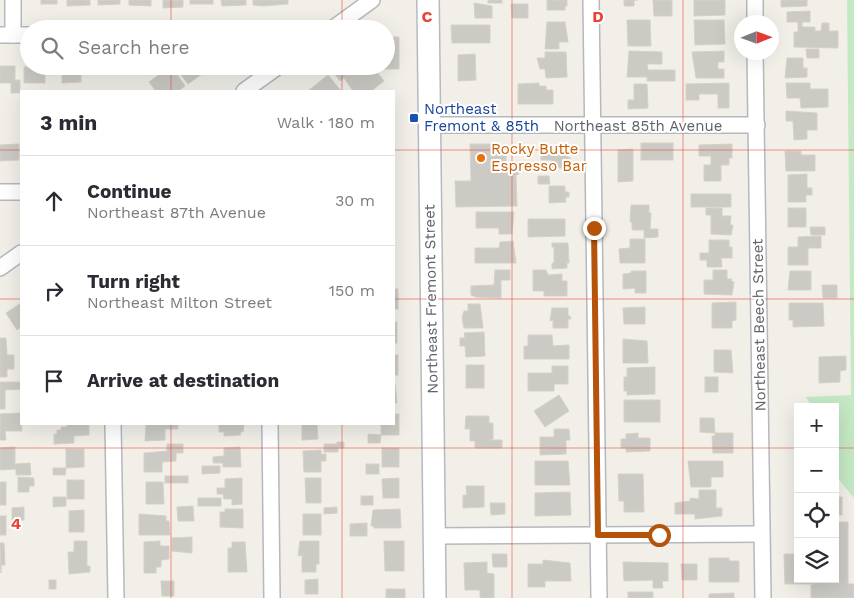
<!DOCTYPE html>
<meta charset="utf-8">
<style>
:root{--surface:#fff;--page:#f7f7f7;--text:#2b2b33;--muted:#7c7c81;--line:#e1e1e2}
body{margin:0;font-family:"Work Sans",sans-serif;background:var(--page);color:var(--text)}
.controls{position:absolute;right:15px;bottom:15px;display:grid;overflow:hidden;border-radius:0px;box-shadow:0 5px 20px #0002}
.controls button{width:45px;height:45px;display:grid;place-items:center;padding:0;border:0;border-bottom:1px solid var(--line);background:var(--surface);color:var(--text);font:25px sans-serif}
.compass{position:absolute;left:734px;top:15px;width:45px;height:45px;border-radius:50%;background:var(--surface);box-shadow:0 5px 20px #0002;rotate:89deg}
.stop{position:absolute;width:15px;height:15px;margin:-11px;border:4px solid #b45309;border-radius:50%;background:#fff}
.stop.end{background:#b45309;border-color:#fff;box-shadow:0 1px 5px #0008}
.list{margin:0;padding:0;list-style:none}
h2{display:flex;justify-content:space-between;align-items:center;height:65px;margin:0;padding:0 20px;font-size:21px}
h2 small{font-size:16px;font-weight:400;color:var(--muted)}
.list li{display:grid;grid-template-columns:32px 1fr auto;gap:15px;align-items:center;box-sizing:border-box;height:90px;padding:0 20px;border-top:1px solid var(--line)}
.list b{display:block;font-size:19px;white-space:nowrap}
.list p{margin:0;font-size:16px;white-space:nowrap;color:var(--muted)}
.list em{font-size:16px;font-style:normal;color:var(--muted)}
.icon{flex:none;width:28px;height:28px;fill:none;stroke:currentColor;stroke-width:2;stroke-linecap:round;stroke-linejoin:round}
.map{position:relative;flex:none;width:854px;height:598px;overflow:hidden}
.search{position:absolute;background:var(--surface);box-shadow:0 5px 20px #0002;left:20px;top:20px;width:375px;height:55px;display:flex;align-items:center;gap:12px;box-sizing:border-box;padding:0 18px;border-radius:28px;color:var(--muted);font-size:19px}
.panel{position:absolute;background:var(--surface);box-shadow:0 5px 20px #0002;left:20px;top:90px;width:375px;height:335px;border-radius:0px}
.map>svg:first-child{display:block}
.green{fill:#c5e8c5}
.building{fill:#cccac5;stroke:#d6d1c6}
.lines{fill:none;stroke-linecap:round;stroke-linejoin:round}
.street-casing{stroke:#b5b8bc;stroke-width:18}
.secondary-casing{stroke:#b6babf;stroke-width:24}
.street{stroke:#fff;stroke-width:15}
.secondary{stroke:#fff;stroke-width:21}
.route{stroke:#b45309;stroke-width:6}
.grid{fill:none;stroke:#ea4335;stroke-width:1;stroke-opacity:0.55}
.transit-dot{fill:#1a4fb4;stroke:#fff;stroke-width:2}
.food-dot{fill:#e8710a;stroke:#fff;stroke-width:2}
.labels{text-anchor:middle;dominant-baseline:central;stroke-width:4;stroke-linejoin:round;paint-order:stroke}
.transit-label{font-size:15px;fill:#164399;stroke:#fff;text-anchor:start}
.street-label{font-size:15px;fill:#5f6368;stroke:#fff}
.food-label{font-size:15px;fill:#c56008;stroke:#fff;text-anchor:start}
.grid-label{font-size:16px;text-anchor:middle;font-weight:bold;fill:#ea4335;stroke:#fff;stroke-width:4;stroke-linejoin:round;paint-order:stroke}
</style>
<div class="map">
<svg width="854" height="598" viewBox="0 0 854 598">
<rect width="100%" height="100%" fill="#f1efe8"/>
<path class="green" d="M847 0H854V498L835 475V407H812L806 397 851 395Z"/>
<g class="building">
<rect x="41" y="0" width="16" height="4"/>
<path d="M67 0H90V5L67 6Z"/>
<path d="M98 0H120V4L98 5Z"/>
<path d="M129 0H151V6L129 5Z"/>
<path d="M163 0H183V7L163 8Z"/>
<rect x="190" y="0" width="23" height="4"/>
<path d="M221 0H246V5L222 6Z"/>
<path d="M253 0H288V4L262 6 253 5Z"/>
<rect x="488" y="0" width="14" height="3"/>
<path d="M547 0H567V6H565V10H547Z"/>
<path d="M624 0H638H634V6H624Z"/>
<path d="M653 0H672V16H654Z"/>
<path d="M694 0H725V15L694 16Z"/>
<path d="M781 0H807V6L781 7Z"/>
<path d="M474 3 492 6V18H475Z"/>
<path d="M511 4H528V18H512Z"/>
<path d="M810 11V22H802V27H815V31H821L822 23H829V31H838V48L794 47V32H798V22H787V12Z"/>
<path d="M627 20H650L651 46H628Z"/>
<path d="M694 20H724L725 44 695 45Z"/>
<path d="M547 22H565L568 42H559V49H545Z"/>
<path d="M451 25H490V43H452Z"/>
<path d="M386 37H399V69H379V66H386Z"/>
<path d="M806 49H819V58H807Z"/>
<path d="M629 51 662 52V64H647L648 70H675V81H647V77H627Z"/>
<path d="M724 51V62H718V69H724V78H696L692 52Z"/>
<path d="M545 52H566L567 77 546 78 545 69H540L537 58H545Z"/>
<path d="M475 54 476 80 458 81V55Z"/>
<path d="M787 58H803V68H807V77L785 78Z"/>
<path d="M0 66H15V80H20V93H11V83H0Z"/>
<path d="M62 66H81V82L62 83Z"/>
<path d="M171 66 185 86 178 91H156L149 82Z"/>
<path d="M182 66H207L209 69 188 84 179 72 184 68Z"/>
<path d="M343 66H369L371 68 373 67 384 81 371 91H353L344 78 340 81 334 73Z"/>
<rect x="24" y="67" width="21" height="16"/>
<path d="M328 75 341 91H308Z"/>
<path d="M539 83V86H546V90H553V104H518V84Z"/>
<path d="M729 83V108H718V94H699V100H686V84Z"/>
<path d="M786 83H810V89H828V107L801 108 800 98H787Z"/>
<path d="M634 84H647L648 108 628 109V100H634Z"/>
<path d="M786 111 817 113V130H807V139L794 140 793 121H786Z"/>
<rect x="641" y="143" width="32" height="17"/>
<path d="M19 144V160L0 161V145Z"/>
<path d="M470 144H498V153L506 152V164H519V174L516 175 517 206 456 207 455 181H471Z"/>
<path d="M732 144V158H729V165H721V181H704V165H711V156H699V145Z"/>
<path d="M633 149V181L618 182V150Z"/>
<path d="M541 151H567V157H570V161H567V168H551V160H541Z"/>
<path d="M785 151H801V155H815V171H786Z"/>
<path d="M807 174V188H812V195H806V202H788V175Z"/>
<path d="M538 176H549L550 184H538Z"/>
<path d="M549 186H565V192H569V197H565L566 202 549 203Z"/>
<rect x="691" y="194" width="40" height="13"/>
<path d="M631 205H649V213H651L650 229H658V237L644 238V230H632V222H630Z"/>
<path d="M706 208H722V216H731L730 225H733L731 235 711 234V215H706Z"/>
<rect x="788" y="208" width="18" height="19"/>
<path d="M476 212H514L512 234H499V228H476Z"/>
<path d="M528 219H565V236L528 237Z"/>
<path d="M810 227H825V235H811Z"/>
<path d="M821 236V248H808V265H788V247H798V237Z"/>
<path d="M630 239H645V263H620L619 249 630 248Z"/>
<path d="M709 240H729V247H732V258H721L722 267H707V260H700V253H709Z"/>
<path d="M513 241 516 263H475V248H499L500 242Z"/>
<path d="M552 243H568L569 263H567V268L552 269V263H554V247H552Z"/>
<path d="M495 270H510V280H501V298L476 297 471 295V286L494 285Z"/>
<path d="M533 270H546L548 275 562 274V281H567V296H544V291H533Z"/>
<path d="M713 270H727V279H732L731 281 734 282 732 295 704 294V280H713Z"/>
<path d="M631 271H646V293H635V288L623 289V274L631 273Z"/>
<path d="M790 271H811V290H788Z"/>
<path d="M822 285H837V298H823Z"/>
<rect x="394" y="289" width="4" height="20"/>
<path d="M736 302V320L732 321V328H712V303Z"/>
<path d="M21 303V327L17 330 6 313Z"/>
<path d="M789 303H823L824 326 793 327V320H789Z"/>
<path d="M468 304H480L483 328H464L462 317 464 311H468Z"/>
<path d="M645 307V324H624L623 308Z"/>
<path d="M552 308H568V316H570L571 319H568V328H553V320L550 321Z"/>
<rect x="394" y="322" width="3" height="21"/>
<path d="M484 332 485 356 466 357 465 346H460V338H465L464 333Z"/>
<path d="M528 335H552L553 346 569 345V359H524V346H528Z"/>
<path d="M0 338H6L7 355H14V369H7V377H0Z"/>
<path d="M623 339 647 341 648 363H623Z"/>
<path d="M714 350H731L733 373 714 372Z"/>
<rect x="394" y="355" width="4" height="20"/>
<path d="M846 356V370L840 371V382L819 383V357Z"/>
<rect x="466" y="365" width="18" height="23"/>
<path d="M552 366H568V384H554V391H528V373H552Z"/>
<path d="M655 367V394L627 395V391H624V377H627V368Z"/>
<rect x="705" y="377" width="13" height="15"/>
<path d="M0 382H21V389L5 390V409H0Z"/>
<path d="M394 384H395L397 403H394Z"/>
<path d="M559 395 569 411 545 427 534 411Z"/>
<rect x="624" y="400" width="36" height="22"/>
<path d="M21 413 22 431H5L6 440H0V414Z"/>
<path d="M394 414H399V435H381V424H394Z"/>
<path d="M466 416H489V423H493V439L490 440H502V448H475V441H470V429H465Z"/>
<path d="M700 418H714L715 433 700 432Z"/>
<path d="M67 424H89V435L74 436V443L54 444V434H57V430H61V427H67Z"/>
<path d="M146 424H178V429H165V440L145 441Z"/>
<path d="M224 424H244L243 432H240L241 435 224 436V432H219V425Z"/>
<path d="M302 424H317L318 439 302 440Z"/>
<path d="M554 429H569L570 440H566V454L540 455V437H554Z"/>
<path d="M638 433V438H650V451L626 452V448H621V439H626V434Z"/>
<path d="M715 433H733V453H713L712 436H715Z"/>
<path d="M368 434 381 435 380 443H368Z"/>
<path d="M337 442H344V448H338V452H324V444H337Z"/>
<path d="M167 444H183V453H176V461L162 462V472H144V453L167 451Z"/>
<path d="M15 447V464L30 463 31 475H16V469L0 470V448Z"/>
<path d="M240 447 241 467H223V463H213V457L224 456V448Z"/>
<rect x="382" y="448" width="17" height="19"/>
<path d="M66 449H84V467L66 468Z"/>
<path d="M321 450V454H326V461H321V472H304L303 451Z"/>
<path d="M535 461H568L570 485H535Z"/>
<path d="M688 461H723V477H711V487H691Z"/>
<rect x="366" y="464" width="13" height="10"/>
<path d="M202 466H220V473L202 474Z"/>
<path d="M53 468H66L65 475H53Z"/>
<path d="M618 474H643L644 512H624V501H619Z"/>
<rect x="165" y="476" width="23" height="7"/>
<path d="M18 477 34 478V486H29V492H18Z"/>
<path d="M242 478V504L232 505V499H224L223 494H217V488H225V479Z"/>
<path d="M305 478H321V503H306Z"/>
<path d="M399 478V498H383L382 479Z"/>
<rect x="67" y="480" width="17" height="19"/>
<path d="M835 481 837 497H842V515H837V522H848V584H854V598H811V585L815 584H785L784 554H798V579H835Z"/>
<rect x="0" y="482" width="6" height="23"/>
<path d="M146 482H163L164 504H146Z"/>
<path d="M466 486H484V507L463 508V495H467Z"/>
<path d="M699 490H716V508H722V516L695 519V514H675V503L690 501V498L699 499Z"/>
<path d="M570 492 571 515 535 516V493Z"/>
<rect x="361" y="496" width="12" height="9"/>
<path d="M53 497H66V506L53 507Z"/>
<rect x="198" y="498" width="23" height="8"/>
<path d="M490 503H505V514L491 515Z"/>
<path d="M193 506 194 521H178L177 507Z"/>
<path d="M24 507V520H12V508Z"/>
<path d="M337 507V513L324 514V508Z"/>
<path d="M225 509H243V528L220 527V512H225Z"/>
<path d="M400 509 401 528H374V526H371L373 510Z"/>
<path d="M84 510V532H69V511Z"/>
<path d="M139 514 166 516V521H169L170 535H139Z"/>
<rect x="303" y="514" width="18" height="21"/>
<rect x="0" y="516" width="6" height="19"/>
<path d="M367 523V536H350V524Z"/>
<path d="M192 537V553L172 551V538Z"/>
<path d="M74 541H87V566H90V572L69 574 68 552H74Z"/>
<path d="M160 541V546H169V559L161 560V567H156V573H144V542Z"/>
<path d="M300 541H319V564H316V572H302V555L298 556Z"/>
<path d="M384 541H404V571H385Z"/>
<path d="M232 542H245L247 572H228V548H232Z"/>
<path d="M0 543H4L5 565H1V573Z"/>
<path d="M492 554H507V567H493Z"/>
<path d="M709 558H729V561H739V582H709Z"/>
<path d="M543 560 570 563 571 581H545V587H528V564H543Z"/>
<path d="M487 562V573L494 574V598H480V590H465L464 563Z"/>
<path d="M623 562 668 563V581H662L663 588H653V580L624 581Z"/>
<path d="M681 564H697V580H682Z"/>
<path d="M318 579V594H305V580Z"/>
<rect x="49" y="580" width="7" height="9"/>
<path d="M161 581H174V596H162Z"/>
<rect x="386" y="589" width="19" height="9"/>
<rect x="628" y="592" width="25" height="6"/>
<path d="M734 593V598H709V594Z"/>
</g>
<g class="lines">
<g class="street-casing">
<g id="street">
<path d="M13 0V35"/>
<path d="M591 0 599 598"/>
<path d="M755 0V22"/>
<path d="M332 29 372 0"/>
<path d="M0 35H29"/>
<path d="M755 52 763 598"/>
<path d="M244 91 279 66"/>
<path d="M429 125H757"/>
<path d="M0 192H21"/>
<path d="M0 268 21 253"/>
<path d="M113 424 116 598"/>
<path d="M270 424 272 598"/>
<path d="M434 536 762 534"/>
</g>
</g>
<g class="secondary-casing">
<path id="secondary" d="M428 0 435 598"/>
</g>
<use href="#street" class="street"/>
<use href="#secondary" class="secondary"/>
</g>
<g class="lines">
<path class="route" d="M594 228 598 535H659"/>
</g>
<path class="grid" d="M171 0V29M342 0V29M512 0V598M683 0V598M171 66V91M342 66V91M0 150H21M394 150H854M0 299H21M394 299H854M171 424V598M342 424V598M0 448H798M835 448H854"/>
<rect class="transit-dot" x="409" y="113" width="10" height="10" rx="2.5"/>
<circle class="food-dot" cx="481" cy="158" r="5"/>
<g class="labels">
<g class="transit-label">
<text x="424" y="109">Northeast<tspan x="424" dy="17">Fremont &amp; 85th</tspan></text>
</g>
<g class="street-label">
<text x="638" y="126">Northeast 85th Avenue</text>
<text transform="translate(431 299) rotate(-91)">Northeast Fremont Street</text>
<text transform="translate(759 325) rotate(-91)">Northeast Beech Street</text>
</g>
<g class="food-label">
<text x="491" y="149">Rocky Butte<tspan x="491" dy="17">Espresso Bar</tspan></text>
</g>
</g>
<g class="grid-label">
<text x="427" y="22">C</text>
<text x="598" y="22">D</text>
<text x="16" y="529">4</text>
</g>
</svg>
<div class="controls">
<button>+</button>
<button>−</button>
<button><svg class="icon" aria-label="locate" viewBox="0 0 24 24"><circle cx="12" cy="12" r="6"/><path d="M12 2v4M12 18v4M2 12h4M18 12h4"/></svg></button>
<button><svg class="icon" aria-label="layers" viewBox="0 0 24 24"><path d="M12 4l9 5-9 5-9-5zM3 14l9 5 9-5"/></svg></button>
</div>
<svg class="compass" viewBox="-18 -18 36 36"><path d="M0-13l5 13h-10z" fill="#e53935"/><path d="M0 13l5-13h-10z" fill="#7c7c81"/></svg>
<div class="stop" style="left:659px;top:535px"></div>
<div class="stop end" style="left:594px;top:228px"></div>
<div class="search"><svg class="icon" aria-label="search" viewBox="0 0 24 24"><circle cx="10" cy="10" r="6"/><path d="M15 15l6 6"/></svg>Search here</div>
<section class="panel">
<h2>3 min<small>Walk · 180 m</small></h2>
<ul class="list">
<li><svg class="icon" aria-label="ahead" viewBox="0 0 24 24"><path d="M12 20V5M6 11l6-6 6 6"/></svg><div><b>Continue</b><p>Northeast 87th Avenue</p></div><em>30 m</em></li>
<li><svg class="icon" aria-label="right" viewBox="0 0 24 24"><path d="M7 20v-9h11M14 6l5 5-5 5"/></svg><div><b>Turn right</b><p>Northeast Milton Street</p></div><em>150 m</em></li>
<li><svg class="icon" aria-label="arrive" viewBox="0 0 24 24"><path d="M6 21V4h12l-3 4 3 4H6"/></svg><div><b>Arrive at destination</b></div></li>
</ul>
</section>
</div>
